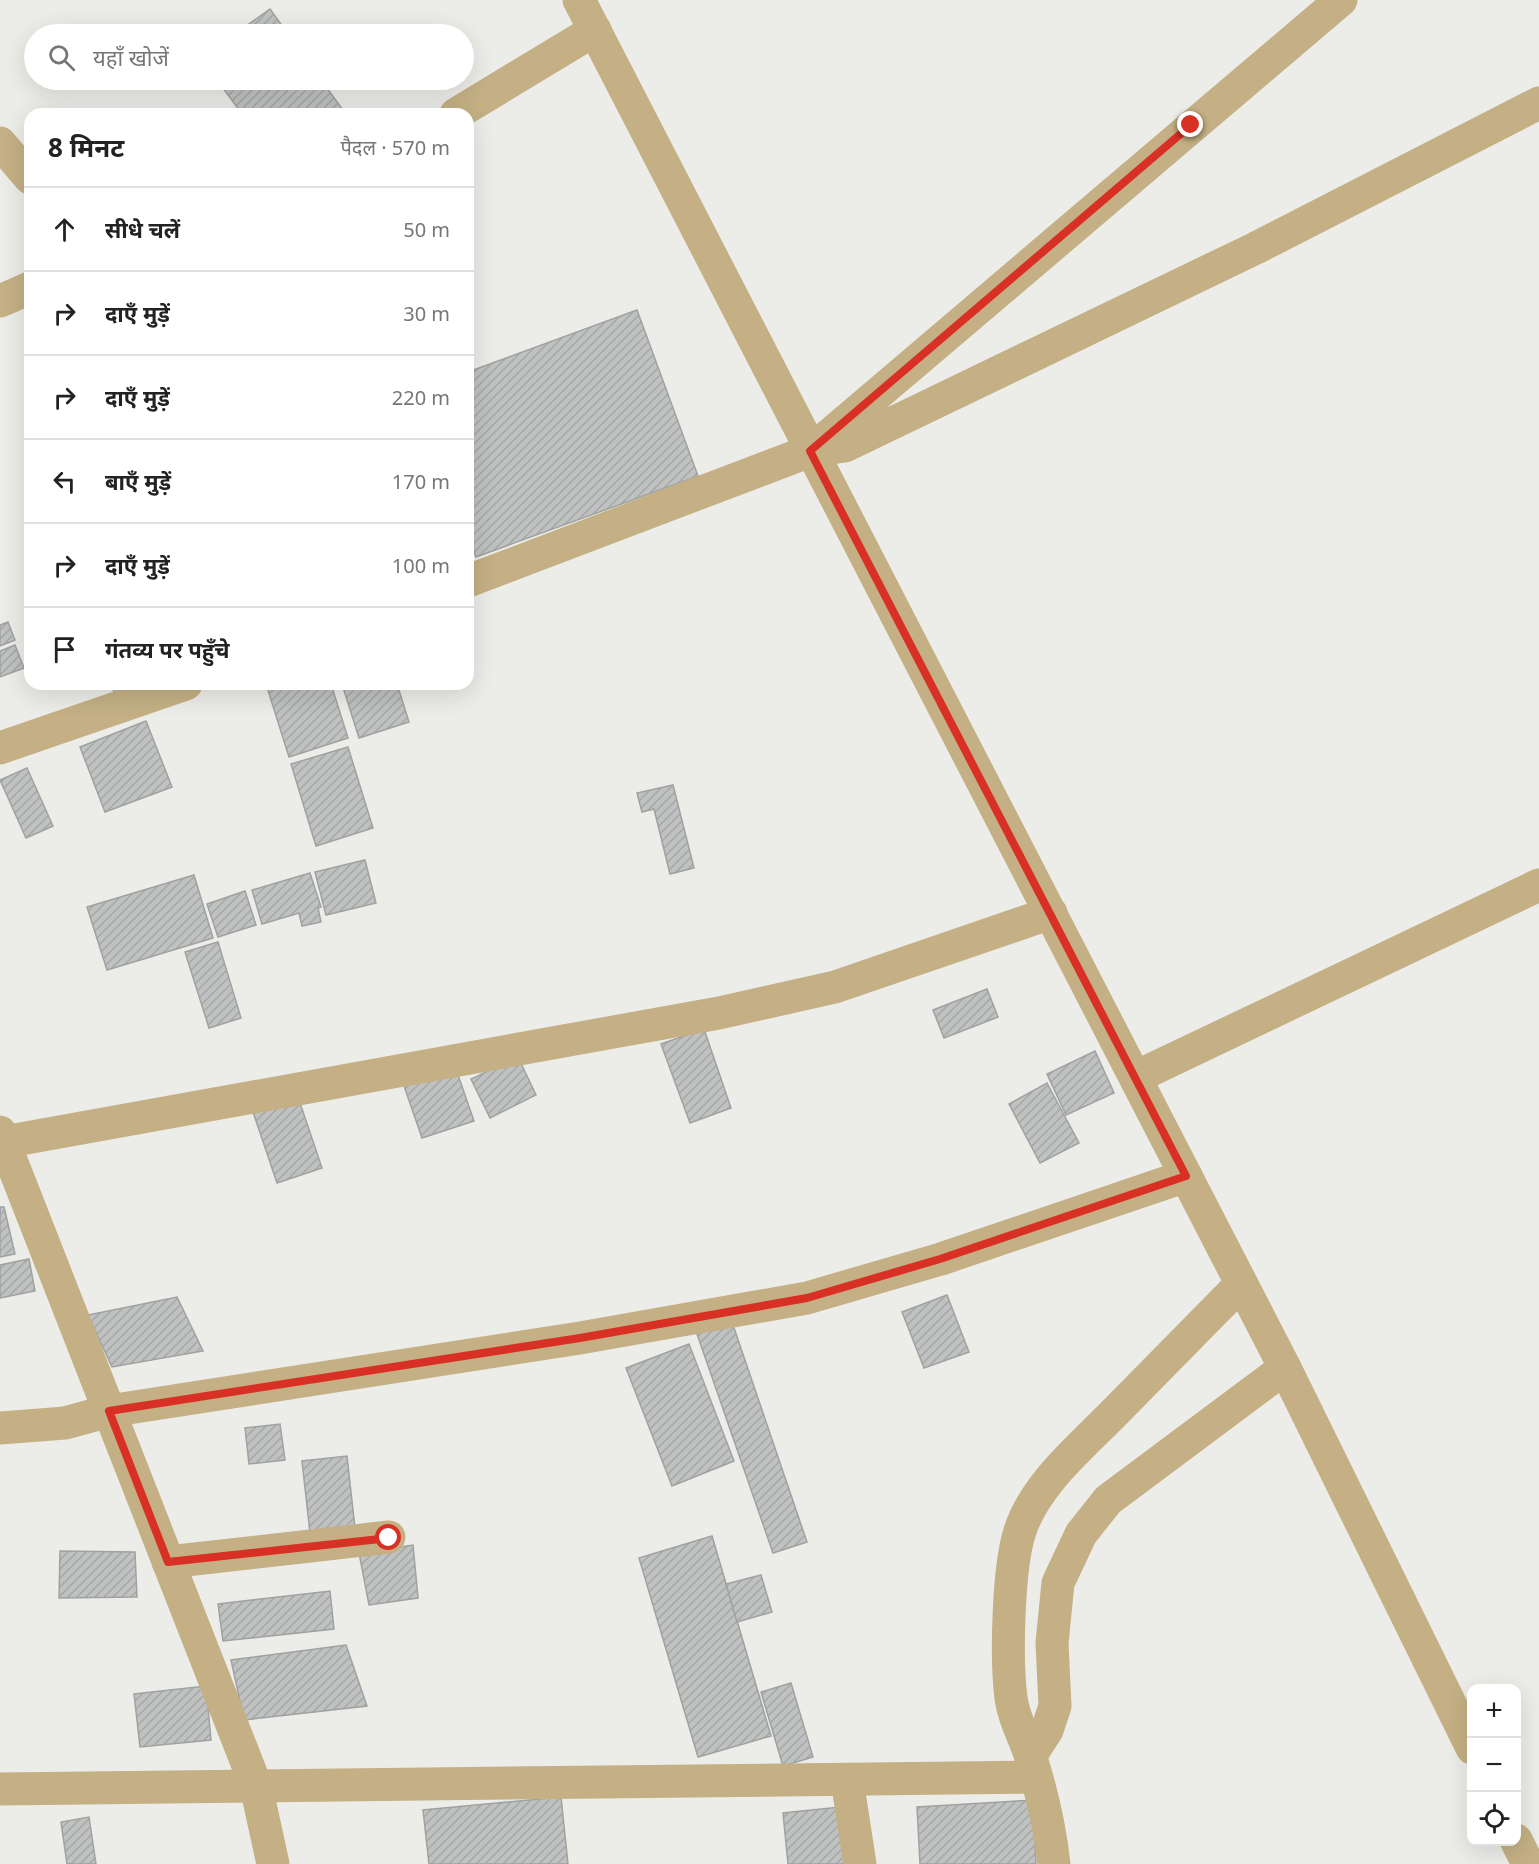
<!DOCTYPE html>
<html lang="hi">
<meta charset="utf-8">
<style>
:root{--surface:#fff;--page:#f2f2f2;--text:#222;--muted:#767676;--line:#e0e0e0}
body{margin:0;font-family:"Noto Sans","Noto Sans Devanagari",sans-serif;background:var(--page);color:var(--text)}
.controls{position:absolute;right:18px;bottom:18px;display:grid;overflow:hidden;border-radius:12px;box-shadow:0 6px 24px #0002}
.controls button{width:54px;height:54px;display:grid;place-items:center;padding:0;border:0;border-bottom:2px solid var(--line);background:var(--surface);color:var(--text);font:30px sans-serif}
.stop{position:absolute;width:18px;height:18px;margin:-14px;border:4px solid #d93025;border-radius:50%;background:#fff}
.stop.end{background:#d93025;border-color:#fff;box-shadow:0 2px 6px #0008}
.list{margin:0;padding:0;list-style:none}
h2{display:flex;justify-content:space-between;align-items:center;height:78px;margin:0;padding:0 24px;font-size:26px}
h2 small{font-size:20px;font-weight:400;color:var(--muted)}
.list li{display:grid;grid-template-columns:39px 1fr auto;gap:18px;align-items:center;box-sizing:border-box;height:84px;padding:0 24px;border-top:2px solid var(--line)}
.list b{display:block;font-size:22px;white-space:nowrap}
.list em{font-size:20px;font-style:normal;color:var(--muted)}
.icon{flex:none;width:33px;height:33px;fill:none;stroke:currentColor;stroke-width:2;stroke-linecap:round;stroke-linejoin:round}
.map{position:relative;flex:none;width:1539px;height:1864px;overflow:hidden}
.search{position:absolute;background:var(--surface);box-shadow:0 6px 24px #0002;left:24px;top:24px;width:450px;height:66px;display:flex;align-items:center;gap:15px;box-sizing:border-box;padding:0 21px;border-radius:33px;color:var(--muted);font-size:22px}
.panel{position:absolute;background:var(--surface);box-shadow:0 6px 24px #0002;left:24px;top:108px;width:450px;height:582px;border-radius:18px}
.map>svg:first-child{display:block}
.building{fill:url(#building-hatch);stroke:#9fa2a0;stroke-width:1.5}
.lines{fill:none;stroke-linecap:round;stroke-linejoin:round}
.street{stroke:#c4b084;stroke-width:33}
.route{stroke:#d93025;stroke-width:8}
</style>
<div class="map">
<svg width="1539" height="1864" viewBox="0 0 1539 1864">
<defs>
<pattern id="building-hatch" width="6" height="6" patternUnits="userSpaceOnUse" patternTransform="scale(1.5)"><rect width="6" height="6" fill="#bfc2c0"/><path d="M-1 1l2-2M0 6l6-6M5 7l2-2" fill="none" stroke="#a4a7a5"/></pattern>
</defs>
<rect width="100%" height="100%" fill="#ecede9"/>
<g class="building">
<path d="M270 9 288 34H235Z"/>
<path d="M217 80H321L346 114H242Z"/>
<path d="M637 310 698 476 476 557 468 535V372Z"/>
<path d="M8 622 15 640 0 646V625Z"/>
<path d="M15 645 24 668 0 677V651Z"/>
<path d="M111 684H152L116 697Z"/>
<path d="M266 684H331L348 738 289 757Z"/>
<path d="M342 684H397L409 722 359 738Z"/>
<path d="M146 721 172 787 105 812 80 747Z"/>
<path d="M348 747 373 828 316 846 291 764Z"/>
<path d="M27 768 53 826 26 838 0 780Z"/>
<path d="M673 785 694 868 670 874 654 809 642 812 637 793Z"/>
<path d="M365 860 376 903 326 915 315 872Z"/>
<path d="M310 873 321 907 318 908 321 922 302 926 299 913 262 924 252 890Z"/>
<path d="M194 875 213 938 107 970 87 907Z"/>
<path d="M245 891 256 925 218 937 207 904Z"/>
<path d="M218 942 241 1018 209 1028 185 952Z"/>
<path d="M987 989 998 1017 944 1038 933 1010Z"/>
<path d="M704 1029 731 1108 690 1123 661 1044Z"/>
<path d="M1095 1051 1114 1093 1066 1115 1047 1074Z"/>
<path d="M518 1057 536 1095 490 1118 471 1079Z"/>
<path d="M457 1072 474 1121 422 1138 403 1083Z"/>
<path d="M1047 1083 1079 1143 1040 1163 1009 1104Z"/>
<path d="M298 1097 322 1168 277 1183 253 1112Z"/>
<path d="M0 1207H4L15 1254 0 1257Z"/>
<path d="M29 1259 35 1291 0 1298V1265Z"/>
<path d="M947 1295 969 1352 924 1368 902 1312Z"/>
<path d="M177 1297 203 1351 112 1367 88 1315Z"/>
<path d="M732 1322 807 1542 773 1553 697 1334Z"/>
<path d="M689 1344 734 1461 672 1486 626 1368Z"/>
<path d="M280 1424 285 1460 249 1464 245 1428Z"/>
<path d="M347 1456 355 1528 310 1533 302 1461Z"/>
<path d="M712 1536 771 1736 698 1757 639 1558Z"/>
<path d="M413 1545 418 1598 369 1605 359 1553Z"/>
<path d="M60 1551 135 1552 137 1597 59 1598Z"/>
<path d="M761 1575 772 1612 737 1622 726 1584Z"/>
<path d="M330 1591 334 1629 223 1641 218 1604Z"/>
<path d="M346 1645 367 1706 244 1720 231 1660Z"/>
<path d="M791 1683 813 1757 783 1766 761 1692Z"/>
<path d="M206 1686 211 1740 140 1747 134 1694Z"/>
<path d="M561 1797 568 1864H429L423 1810Z"/>
<path d="M1033 1800 1036 1864H920L917 1807Z"/>
<path d="M840 1807 844 1864H788L783 1813Z"/>
<path d="M89 1817 96 1864H67L61 1822Z"/>
</g>
<g class="lines">
<g class="street">
<path d="M579 0 1285 1368 1472 1748"/>
<path d="M456 114 595 30"/>
<path d="M0 143 30 178"/>
<path d="M0 301 30 288"/>
<path d="M814 448 1341 0"/>
<path d="M468 581 810 451 845 446 1256 248 1539 103"/>
<path d="M0 748 186 684"/>
<path d="M1136 1077 1539 885"/>
<path d="M0 1132 256 1786 273 1864"/>
<path d="M4 1142 719 1013 835 987 1051 913"/>
<path d="M0 1428 65 1423 109 1411 580 1338 807 1298 941 1259 1186 1176"/>
<path d="M168 1562 389 1537"/>
<path d="M1031 1755 1047 1730 1055 1706 1052 1643 1058 1583 1081 1534 1108 1500 1285 1368"/>
<path d="M847 1780 860 1864"/>
<path d="M0 1789 1036 1777"/>
<path d="M1516 1840 1528 1864"/>
<path d="M1054 1864C1050 1828 1042 1793 1031 1758 1025 1737 1014 1721 1011 1698 1006 1659 1008 1567 1020 1531 1035 1484 1082 1446 1116 1411 1157 1369 1199 1327 1240 1285"/>
</g>
</g>
<g class="lines">
<path class="route" d="M389 1538 168 1562 109 1411 580 1338 807 1298 940 1259 1186 1176 810 451 1191 125"/>
</g>
</svg>
<div class="controls">
<button>+</button>
<button>−</button>
<button><svg class="icon" aria-label="locate" viewBox="0 0 24 24"><circle cx="12" cy="12" r="6"/><path d="M12 2v4M12 18v4M2 12h4M18 12h4"/></svg></button>
</div>
<div class="stop" style="left:389px;top:1538px"></div>
<div class="stop end" style="left:1191px;top:125px"></div>
<div class="search"><svg class="icon" aria-label="search" viewBox="0 0 24 24"><circle cx="10" cy="10" r="6"/><path d="M15 15l6 6"/></svg>यहाँ खोजें</div>
<section class="panel">
<h2>8 मिनट<small>पैदल · 570 m</small></h2>
<ul class="list">
<li><svg class="icon" aria-label="ahead" viewBox="0 0 24 24"><path d="M12 20V5M6 11l6-6 6 6"/></svg><div><b>सीधे चलें</b></div><em>50 m</em></li>
<li><svg class="icon" aria-label="right" viewBox="0 0 24 24"><path d="M7 20v-9h11M14 6l5 5-5 5"/></svg><div><b>दाएँ मुड़ें</b></div><em>30 m</em></li>
<li><svg class="icon" aria-label="right" viewBox="0 0 24 24"><path d="M7 20v-9h11M14 6l5 5-5 5"/></svg><div><b>दाएँ मुड़ें</b></div><em>220 m</em></li>
<li><svg class="icon" aria-label="left" viewBox="0 0 24 24"><path d="M17 20v-9H6M10 6l-5 5 5 5"/></svg><div><b>बाएँ मुड़ें</b></div><em>170 m</em></li>
<li><svg class="icon" aria-label="right" viewBox="0 0 24 24"><path d="M7 20v-9h11M14 6l5 5-5 5"/></svg><div><b>दाएँ मुड़ें</b></div><em>100 m</em></li>
<li><svg class="icon" aria-label="arrive" viewBox="0 0 24 24"><path d="M6 21V4h12l-3 4 3 4H6"/></svg><div><b>गंतव्य पर पहुँचे</b></div></li>
</ul>
</section>
</div>
